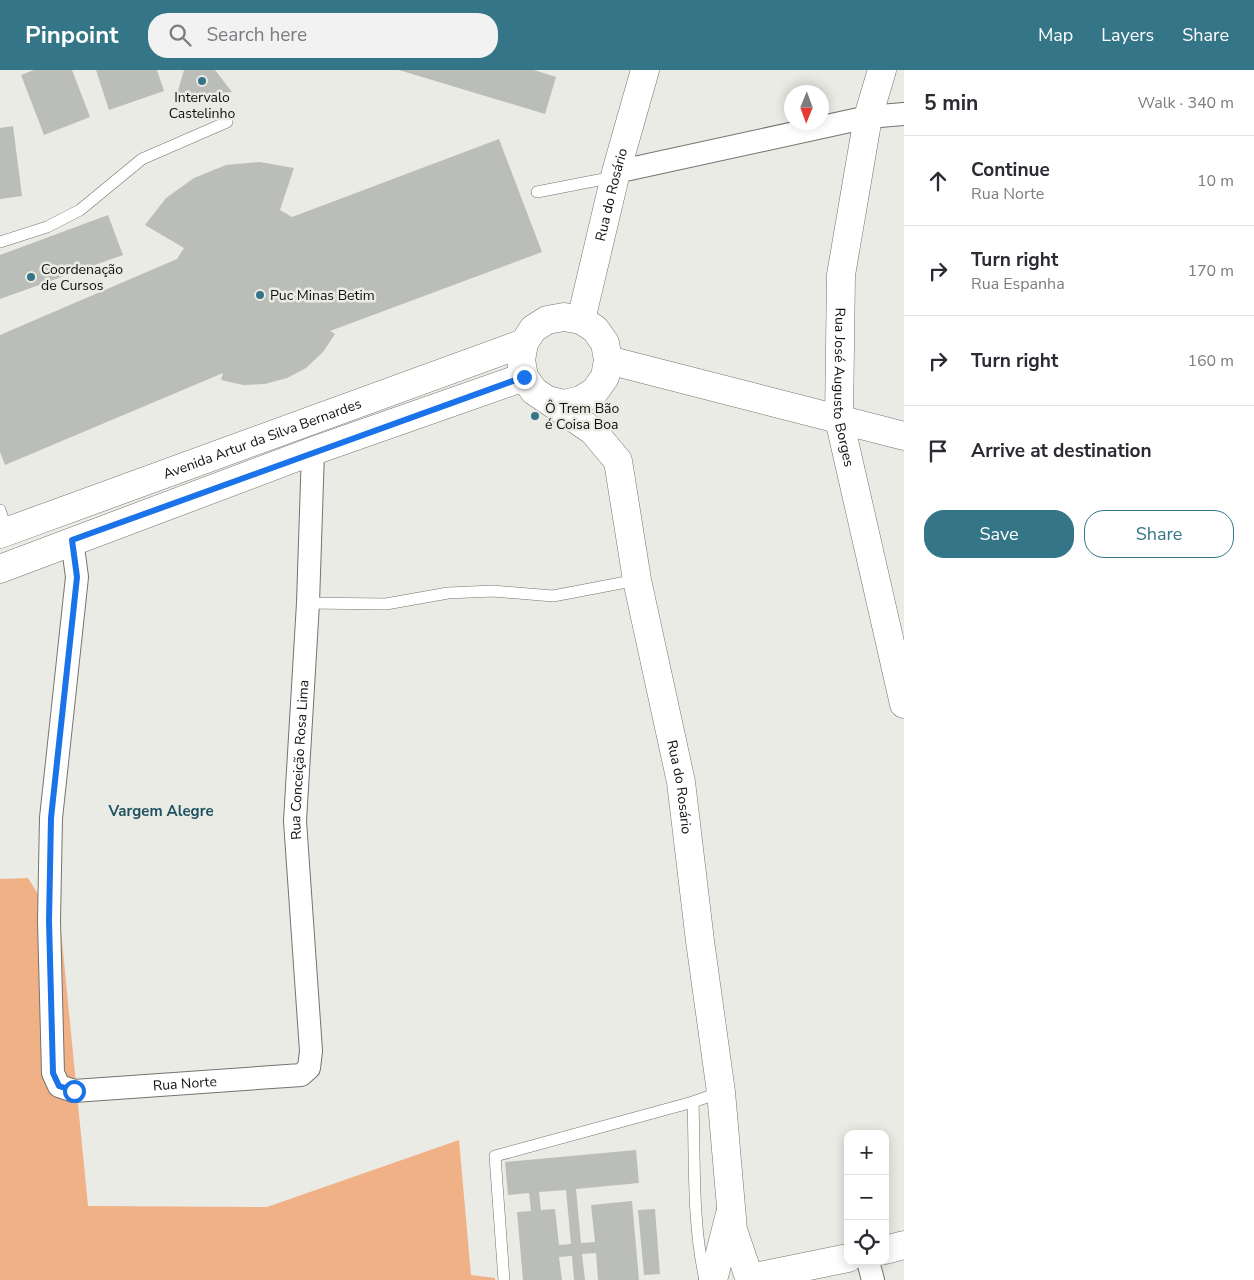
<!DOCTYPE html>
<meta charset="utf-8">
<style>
:root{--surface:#fff;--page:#f2f2f3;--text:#2b2b33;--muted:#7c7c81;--line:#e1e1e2;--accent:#347588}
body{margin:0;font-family:"Nunito Sans",sans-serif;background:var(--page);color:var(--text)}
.controls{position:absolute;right:15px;bottom:15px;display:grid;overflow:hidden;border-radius:10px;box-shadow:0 2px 12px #0003}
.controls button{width:45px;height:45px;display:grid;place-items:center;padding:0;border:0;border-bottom:1px solid var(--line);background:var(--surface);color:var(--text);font:25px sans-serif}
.compass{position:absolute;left:784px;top:15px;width:45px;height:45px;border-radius:50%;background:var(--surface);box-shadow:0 2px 12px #0003;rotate:181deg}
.stop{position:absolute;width:15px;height:15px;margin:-11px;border:4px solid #1a73e8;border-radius:50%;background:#fff}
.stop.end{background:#1a73e8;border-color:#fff;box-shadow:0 1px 5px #0008}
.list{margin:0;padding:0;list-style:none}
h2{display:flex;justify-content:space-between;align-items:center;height:65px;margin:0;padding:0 20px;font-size:21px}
h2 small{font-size:16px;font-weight:400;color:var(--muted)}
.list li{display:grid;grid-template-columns:32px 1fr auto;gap:15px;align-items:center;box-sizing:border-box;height:90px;padding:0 20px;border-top:1px solid var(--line)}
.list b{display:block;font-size:19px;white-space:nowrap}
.list p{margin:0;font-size:16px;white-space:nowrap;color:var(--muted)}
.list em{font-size:16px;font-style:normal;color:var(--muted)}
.actions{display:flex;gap:10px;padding:15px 20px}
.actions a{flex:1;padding:11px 0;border:1px solid var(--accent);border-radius:20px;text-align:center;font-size:18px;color:var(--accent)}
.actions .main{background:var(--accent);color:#fff}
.icon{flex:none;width:28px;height:28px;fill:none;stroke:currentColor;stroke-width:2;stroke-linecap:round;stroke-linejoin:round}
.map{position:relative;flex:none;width:904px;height:1210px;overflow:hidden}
header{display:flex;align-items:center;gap:30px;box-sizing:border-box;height:70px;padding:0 25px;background:var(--accent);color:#fff}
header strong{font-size:24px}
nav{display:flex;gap:28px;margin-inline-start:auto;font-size:18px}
.search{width:350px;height:45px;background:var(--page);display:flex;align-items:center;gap:12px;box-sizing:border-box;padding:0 18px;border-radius:20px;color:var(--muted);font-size:19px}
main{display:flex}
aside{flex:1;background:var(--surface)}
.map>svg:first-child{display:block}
.green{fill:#f0b187}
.building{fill:#bbbeb8;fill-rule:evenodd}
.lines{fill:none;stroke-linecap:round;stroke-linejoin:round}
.lane-casing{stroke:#74736e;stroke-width:12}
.street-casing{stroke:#74736e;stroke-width:24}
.secondary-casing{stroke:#74736e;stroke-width:29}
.lane{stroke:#fff;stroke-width:11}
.street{stroke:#fff;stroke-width:22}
.secondary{stroke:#fff;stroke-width:28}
.route{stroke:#1a73e8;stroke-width:6}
.poi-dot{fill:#347588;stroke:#ebebe5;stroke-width:2}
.labels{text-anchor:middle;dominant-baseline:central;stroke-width:5;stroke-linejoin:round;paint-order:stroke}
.poi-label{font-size:14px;fill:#11100e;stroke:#ebebe5;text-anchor:start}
.street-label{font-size:14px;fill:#11100e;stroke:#ebebe5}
.neighbourhood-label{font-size:15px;font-weight:bold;fill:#1c5160;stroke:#ebebe5}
</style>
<header>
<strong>Pinpoint</strong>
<div class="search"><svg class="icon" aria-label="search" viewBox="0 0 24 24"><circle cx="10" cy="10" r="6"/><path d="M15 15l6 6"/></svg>Search here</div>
<nav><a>Map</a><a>Layers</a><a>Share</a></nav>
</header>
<main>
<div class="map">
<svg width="904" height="1210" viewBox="0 0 904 1210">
<rect width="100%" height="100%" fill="#ebebe5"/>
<path class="green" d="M28 808 61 861 88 1136 267 1137 459 1070 471 1205 495 1208V1210H0V809Z"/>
<g class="building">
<path d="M34 0H72L90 47 44 65 21 5Z"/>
<path d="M96 0H157L164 21 109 40Z"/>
<path d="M184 0H215L232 22 176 27Z"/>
<path d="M399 0H534L556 7 545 44Z"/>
<path d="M13 56 22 126 0 129V58Z"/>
<path d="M499 69 542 182 330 261 335 264 323 282 306 298 287 308 265 314 243 315 221 310 223 303 5 395 0 382V265L177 189 184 178 145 155 166 128 194 108 226 95 260 92 294 98 280 140 292 147Z"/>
<path d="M108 145 123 185 0 229V185Z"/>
<path d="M636 1080 639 1113 576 1119 581 1173 595 1172 591 1135 632 1131 639 1210H598L596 1183 582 1184 585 1210H574L572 1186 559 1187 562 1210H523L517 1142 531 1141 529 1123 508 1125 505 1092ZM566 1120 571 1174 559 1175 555 1139 541 1140 539 1122Z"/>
<path d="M655 1139 660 1204 644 1205 638 1140Z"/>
</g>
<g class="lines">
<g class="lane-casing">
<g id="lane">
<path d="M537 122 614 107"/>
<path d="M0 172 47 157 80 140 142 89 227 52"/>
<path d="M0 440 7 461"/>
<path d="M308 533 386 534 448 523 493 521 553 526 637 510"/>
<path d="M693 1032C695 1091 692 1152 705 1210"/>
<path d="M504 1210 495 1086 693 1032 721 1022"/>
</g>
</g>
<g class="street-casing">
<g id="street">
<path d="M616 102 868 47 904 44"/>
<path id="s1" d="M72 470 77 507 51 748 49 851 53 1003 59 1016 74 1021 301 1005 309 998 311 981 295 751 308 533 313 381"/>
<path d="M868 1191 873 1210"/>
</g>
</g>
<g class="secondary-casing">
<g id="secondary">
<path id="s2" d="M882 0 868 47 841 205 839 349 904 634"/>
<path id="s3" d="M581 250 616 102 645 0"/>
<path d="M608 290 904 366"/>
<path id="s4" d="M548 330 564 334 581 330 595 321 605 307 608 290 605 273 595 259 581 250 564 247 547 250 533 259 524 273 521 290 524 307 534 321 593 361 618 391 637 510 681 712 700 871 721 1022 733 1160 750 1210"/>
<path id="s5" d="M0 464 524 273"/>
<path d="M0 499 313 381 524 307"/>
<path d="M885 1180 904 1175"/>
<path d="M750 1208 848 1188"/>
<path d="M713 1210 730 1144"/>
</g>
</g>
<use href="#lane" class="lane"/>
<use href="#street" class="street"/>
<use href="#secondary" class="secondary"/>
</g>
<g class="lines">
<path class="route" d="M74 1021 59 1016 53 1003 49 851 51 748 77 507 72 470 524 307"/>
</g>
<g class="poi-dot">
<circle cx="202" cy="11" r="5"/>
<circle cx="31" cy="207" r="5"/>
<circle cx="260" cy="225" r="5"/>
<circle cx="535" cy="346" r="5"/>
</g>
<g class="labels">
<g class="poi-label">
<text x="202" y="27" text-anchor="middle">Intervalo<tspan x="202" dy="16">Castelinho</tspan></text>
<text x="41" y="199">Coordenação<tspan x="41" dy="16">de Cursos</tspan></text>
<text x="270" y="225">Puc Minas Betim</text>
<text x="545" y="338">Ô Trem Bão<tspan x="545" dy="16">é Coisa Boa</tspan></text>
</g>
<g class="street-label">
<text stroke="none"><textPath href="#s3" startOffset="129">Rua do Rosário</textPath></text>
<text stroke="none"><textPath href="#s2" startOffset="322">Rua José Augusto Borges</textPath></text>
<text stroke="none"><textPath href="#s5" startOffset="279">Avenida Artur da Silva Bernardes</textPath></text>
<text stroke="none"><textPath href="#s1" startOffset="1112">Rua Conceição Rosa Lima</textPath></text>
<text stroke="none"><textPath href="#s4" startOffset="698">Rua do Rosário</textPath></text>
<text stroke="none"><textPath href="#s1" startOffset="676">Rua Norte</textPath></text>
</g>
<g class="neighbourhood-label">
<text x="161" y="741">Vargem Alegre</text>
</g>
</g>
</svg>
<div class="controls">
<button>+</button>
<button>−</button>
<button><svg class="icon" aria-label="locate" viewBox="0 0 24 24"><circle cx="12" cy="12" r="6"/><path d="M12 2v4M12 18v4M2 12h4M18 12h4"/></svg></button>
</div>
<svg class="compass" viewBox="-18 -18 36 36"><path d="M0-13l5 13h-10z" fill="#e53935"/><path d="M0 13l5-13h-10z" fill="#7c7c81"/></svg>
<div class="stop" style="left:74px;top:1021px"></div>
<div class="stop end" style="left:524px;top:307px"></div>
</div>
<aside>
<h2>5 min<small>Walk · 340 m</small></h2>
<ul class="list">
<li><svg class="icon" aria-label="ahead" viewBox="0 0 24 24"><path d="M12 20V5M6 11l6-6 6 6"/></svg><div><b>Continue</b><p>Rua Norte</p></div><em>10 m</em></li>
<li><svg class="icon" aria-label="right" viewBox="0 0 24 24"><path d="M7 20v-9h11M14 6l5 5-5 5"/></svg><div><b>Turn right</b><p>Rua Espanha</p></div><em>170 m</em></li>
<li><svg class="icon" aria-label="right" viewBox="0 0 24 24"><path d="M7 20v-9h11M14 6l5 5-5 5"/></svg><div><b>Turn right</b></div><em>160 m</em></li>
<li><svg class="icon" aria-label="arrive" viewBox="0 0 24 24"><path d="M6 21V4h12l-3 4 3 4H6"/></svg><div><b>Arrive at destination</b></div></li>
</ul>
<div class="actions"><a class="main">Save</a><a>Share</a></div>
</aside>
</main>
